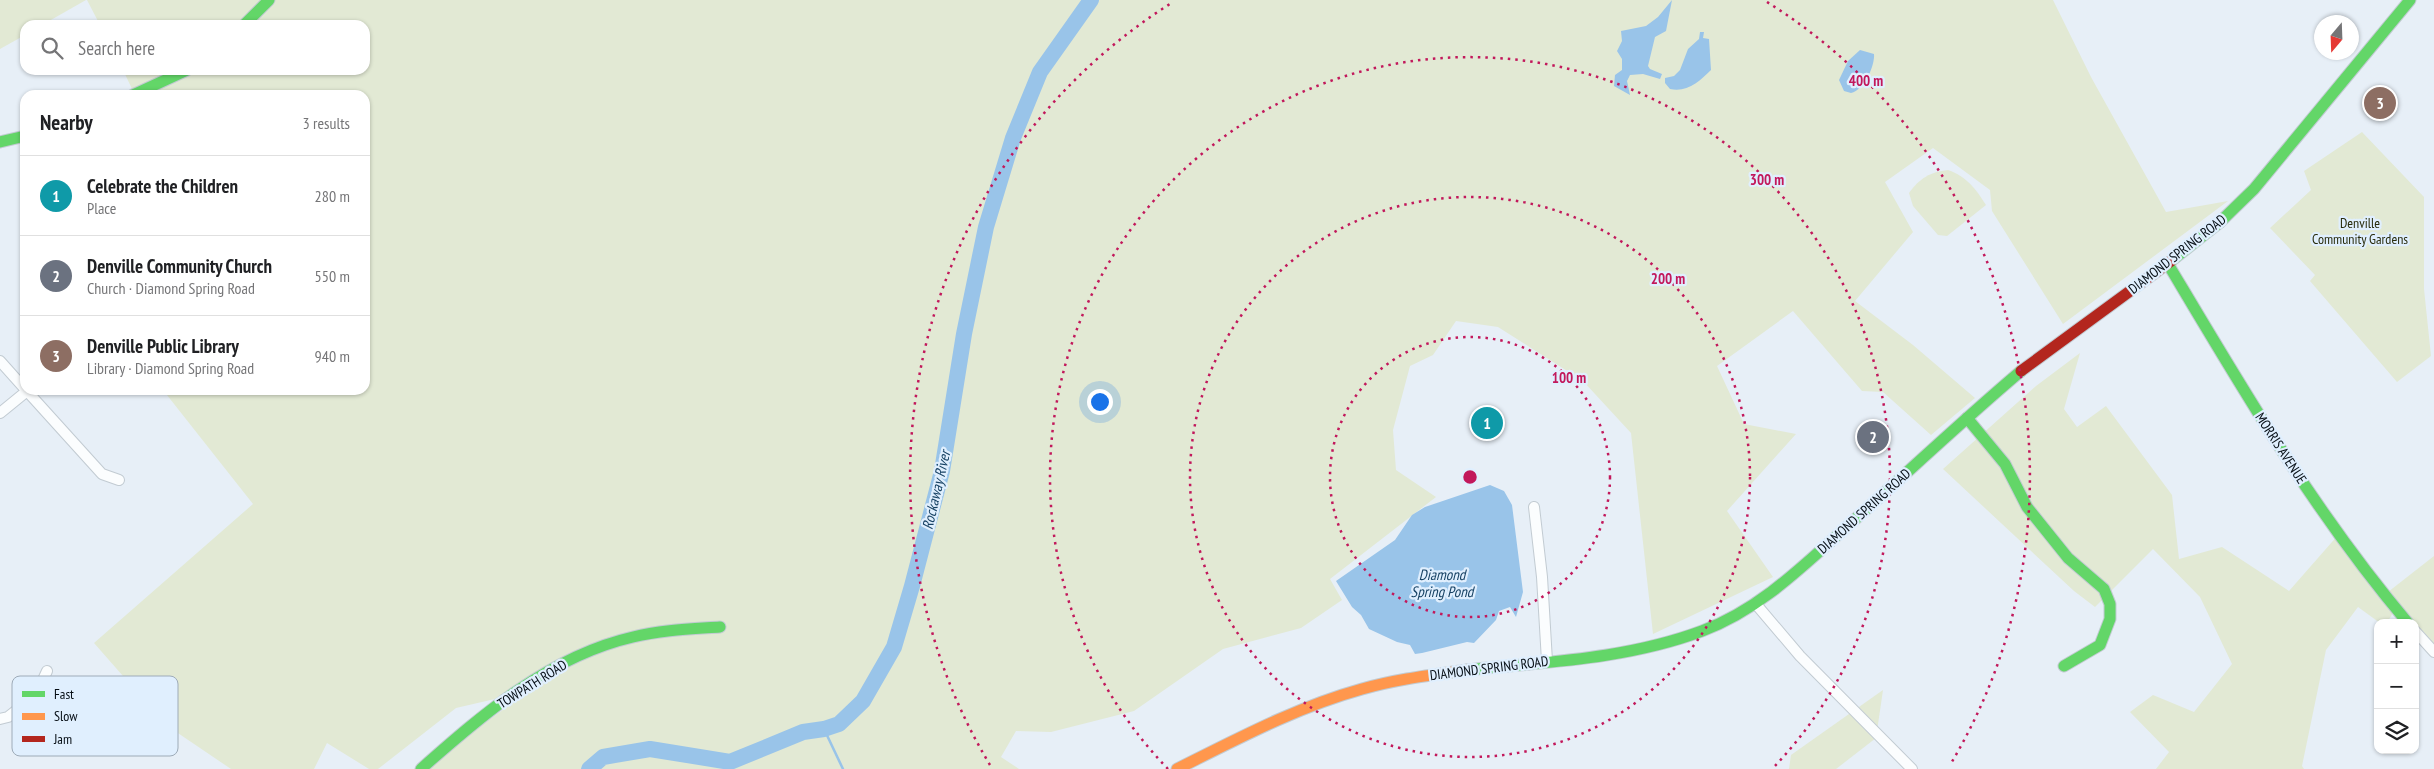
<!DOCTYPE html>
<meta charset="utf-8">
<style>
:root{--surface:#fff;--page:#f6f6f6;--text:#202124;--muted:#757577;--line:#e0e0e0;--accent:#1a73e8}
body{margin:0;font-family:"PT Sans Narrow",sans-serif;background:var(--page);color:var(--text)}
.controls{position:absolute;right:15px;bottom:15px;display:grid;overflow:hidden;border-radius:10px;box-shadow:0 1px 4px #0004}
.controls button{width:45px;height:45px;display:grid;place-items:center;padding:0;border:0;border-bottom:1px solid var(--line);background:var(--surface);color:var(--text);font:25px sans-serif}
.compass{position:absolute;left:2314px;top:15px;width:45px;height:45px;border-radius:50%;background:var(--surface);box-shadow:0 1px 4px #0004;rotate:199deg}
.you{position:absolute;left:1099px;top:401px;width:18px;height:18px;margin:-12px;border:4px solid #fff;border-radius:50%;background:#1a73e8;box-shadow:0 0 0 8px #1a73e833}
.badge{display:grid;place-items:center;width:32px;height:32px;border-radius:50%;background:var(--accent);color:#fff;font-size:16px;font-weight:700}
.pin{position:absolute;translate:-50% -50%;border:2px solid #fff;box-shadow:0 1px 5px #0006}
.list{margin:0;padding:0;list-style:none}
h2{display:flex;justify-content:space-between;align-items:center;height:65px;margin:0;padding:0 20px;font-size:21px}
h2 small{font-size:16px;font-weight:400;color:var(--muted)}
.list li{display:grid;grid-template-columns:32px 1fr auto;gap:15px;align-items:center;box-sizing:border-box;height:80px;padding:0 20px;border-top:1px solid var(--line)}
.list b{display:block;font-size:19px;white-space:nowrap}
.list p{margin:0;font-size:16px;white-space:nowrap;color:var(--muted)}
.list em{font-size:16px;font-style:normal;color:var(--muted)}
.icon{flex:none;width:28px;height:28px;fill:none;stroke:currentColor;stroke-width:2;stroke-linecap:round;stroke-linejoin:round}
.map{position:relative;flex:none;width:2434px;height:769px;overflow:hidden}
.search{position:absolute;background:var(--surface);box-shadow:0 1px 4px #0004;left:20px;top:20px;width:350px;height:55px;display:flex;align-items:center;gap:12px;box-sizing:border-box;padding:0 18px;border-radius:15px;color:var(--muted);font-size:19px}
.panel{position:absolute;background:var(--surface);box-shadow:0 1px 4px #0004;left:20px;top:90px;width:350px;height:305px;border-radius:15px}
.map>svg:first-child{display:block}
.green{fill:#e2e9d4}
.water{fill:#99c4e9}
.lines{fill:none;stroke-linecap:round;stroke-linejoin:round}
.stream{stroke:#99c4e9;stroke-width:2.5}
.river{stroke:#99c4e9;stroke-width:16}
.street-casing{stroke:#c2cbd2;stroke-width:12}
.fast-casing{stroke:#c2cbd2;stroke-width:13}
.slow-casing{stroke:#c2cbd2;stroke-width:13}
.jam-casing{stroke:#c2cbd2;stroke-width:13}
.street{stroke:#fbfdfe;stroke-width:10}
.fast{stroke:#63d668;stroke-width:11}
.slow{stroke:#ff974d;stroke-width:11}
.jam{stroke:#b3261e;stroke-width:11}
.ring{fill:none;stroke:#c2185b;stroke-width:2.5;stroke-dasharray:2.5 5}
.labels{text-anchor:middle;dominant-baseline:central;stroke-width:4.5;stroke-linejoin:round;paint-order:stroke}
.park-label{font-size:14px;fill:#292c0c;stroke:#e0effe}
.street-label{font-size:14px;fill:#050d14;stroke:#e0effe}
.water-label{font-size:15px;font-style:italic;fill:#174264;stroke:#e0effe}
.key{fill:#e0effe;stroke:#9eabb8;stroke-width:1}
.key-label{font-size:14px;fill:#050d14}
.centre{fill:#c2185b;stroke:#e0effe;stroke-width:2.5}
.ring-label{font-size:15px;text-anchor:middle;font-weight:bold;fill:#c2185b;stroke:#e0effe;stroke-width:4.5;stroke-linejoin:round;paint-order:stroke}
</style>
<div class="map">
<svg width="2434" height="769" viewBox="0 0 2434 769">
<rect width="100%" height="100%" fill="#e7eff7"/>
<g class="green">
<path d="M0 0H86L42 25H25V35L0 49Z"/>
<path d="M87 0H2053L2091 77 2166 212 2228 201 2063 324 1992 211 1990 190 1933 148 1885 182 1913 232 1855 301 1913 345 1975 398 1931 435 1883 392 1862 391 1793 311 1717 366 1744 424 1796 434 1727 511 1773 577 1653 634 1631 433 1583 381 1498 327 1456 321 1433 355 1410 366 1393 430 1396 470 1436 497 1330 579 1342 600 1301 628 1223 649 1134 711 1051 732 1016 731 1001 757 1019 769H421L529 691 456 708 378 769H369L327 743 314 769H231L166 725 94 643 253 504 163 390H365V95H151L147 90 134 93 123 70H365V25H100Z"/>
<path d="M2362 132 2424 197V289L2431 356 2397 382 2310 281 2315 275 2270 228 2311 190 2304 171Z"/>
<path d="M1948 170C1967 177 1975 188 1986 205L1947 236 1938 235 1913 206 1909 193C1920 178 1930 172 1948 170Z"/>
<path d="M2080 353 2064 409 2077 427 2106 406 2172 495 2179 559 2222 547 2289 591 2339 534 2388 592 2434 556V648L2415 623 2398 604 2387 623H2380L2358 607 2326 650 2302 766 2304 769H2156L2169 752 2130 712 2153 695 2194 712 2232 664 2200 597 2153 549 2095 607 2074 591 1943 469 2036 386Z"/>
<path d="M1883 690 1876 738 1836 769H1789L1791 755Z"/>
</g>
<g class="water">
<path d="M1672 0 1666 31 1655 37 1648 66 1650 69 1662 74 1660 79 1643 74 1630 75 1627 81 1630 95 1614 86 1615 75 1622 70V59L1617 51 1622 41 1621 31 1646 26 1658 17Z"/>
<path d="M1700 32H1704L1703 38 1709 39 1711 70C1700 81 1687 93 1670 89L1665 83V78L1674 76 1680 70 1688 49 1699 39Z"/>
<path d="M1860 50 1874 54C1875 66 1864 90 1851 93L1844 91 1839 80 1848 61Z"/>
<path d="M1490 485 1504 491 1512 505 1523 592 1516 617 1510 607 1499 611 1496 620 1474 643 1467 642 1422 653 1415 654 1410 645 1397 642 1369 629 1361 615 1352 607 1336 581 1395 540 1412 515 1425 507Z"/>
</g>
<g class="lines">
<path class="stream" d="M824 729 843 769"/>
<path class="river" d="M589 769 603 757 650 749 730 762 803 732 824 729 839 724 863 701 894 647 912 586 942 471 964 334 986 227 1013 138 1040 72 1091 0"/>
<g class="street-casing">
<g id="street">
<path d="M0 361 25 389"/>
<path d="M26 390 102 474 119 480"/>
<path d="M0 413 27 391"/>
<path d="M1534 507 1542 577 1547 661"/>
<path d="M1755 603 1800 656 1912 769"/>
<path d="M2415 631 2434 652"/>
<path d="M0 719 8 717 36 695 47 671"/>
</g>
</g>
<g class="fast-casing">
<g id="fast">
<path d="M244 25 269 0"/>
<path d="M133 95 187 70"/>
<path d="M0 142 25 136"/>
<path d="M2171 261 2219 223 2254 189 2410 0"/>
<path d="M2168 264C2242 388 2314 512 2408 623"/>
<path d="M1967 418 2005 464 2027 507 2068 558 2104 589 2110 604V619L2100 645 2064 666"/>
<path d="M1467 670C1547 662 1627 659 1702 631 1761 609 1805 564 1851 523 1908 472 1963 420 2021 371"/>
<path d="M421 769C483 714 550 656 633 637 661 630 691 629 720 627"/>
</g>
</g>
<g class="slow-casing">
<path id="slow" d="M1177 769C1237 739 1297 707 1362 689 1397 679 1432 675 1467 670"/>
</g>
<g class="jam-casing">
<path id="jam" d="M2021 371 2171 261"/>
</g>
<use href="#street" class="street"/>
<use href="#fast" class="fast"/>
<use href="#slow" class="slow"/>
<use href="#jam" class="jam"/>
</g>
<g class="ring">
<circle cx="1470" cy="477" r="140"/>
<circle cx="1470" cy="477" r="280"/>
<path d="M1168 769A420 420 0 1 1 1772 769"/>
<path d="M990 765A560 560 0 0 1 1173 2M1767 2A560 560 0 0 1 1950 765"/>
</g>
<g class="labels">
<g class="park-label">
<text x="2360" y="223">Denville<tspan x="2360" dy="16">Community Gardens</tspan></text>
</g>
<g class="street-label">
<text transform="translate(2177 254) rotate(-38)">DIAMOND SPRING ROAD</text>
<text transform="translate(2281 448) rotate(57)">MORRIS AVENUE</text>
<text transform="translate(1864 511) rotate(-42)">DIAMOND SPRING ROAD</text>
<text transform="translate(1489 668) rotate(-7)">DIAMOND SPRING ROAD</text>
<text transform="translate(532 684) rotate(-32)">TOWPATH ROAD</text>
</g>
<g class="water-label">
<text transform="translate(936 490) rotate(-77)">Rockaway River</text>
<text x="1442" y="574">Diamond<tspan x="1442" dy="17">Spring Pond</tspan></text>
</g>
</g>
<rect x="12" y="676" width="166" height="80" rx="8" class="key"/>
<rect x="22" y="691" width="23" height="6" fill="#63d668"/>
<rect x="22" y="713" width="23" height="7" fill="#ff974d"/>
<rect x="22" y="736" width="23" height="6" fill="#b3261e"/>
<g class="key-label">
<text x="54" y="699">Fast</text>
<text x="54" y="721">Slow</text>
<text x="54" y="744">Jam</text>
</g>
<circle cx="1470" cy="477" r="8" class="centre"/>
<g class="ring-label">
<text x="1866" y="86">400 m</text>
<text x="1767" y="185">300 m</text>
<text x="1668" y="284">200 m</text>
<text x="1569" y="383">100 m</text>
</g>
</svg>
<div class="controls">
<button>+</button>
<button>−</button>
<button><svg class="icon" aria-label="layers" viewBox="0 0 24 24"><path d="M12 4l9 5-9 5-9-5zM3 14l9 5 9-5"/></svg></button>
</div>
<svg class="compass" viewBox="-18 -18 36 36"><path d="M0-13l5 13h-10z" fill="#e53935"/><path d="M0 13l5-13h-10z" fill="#757577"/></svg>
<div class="you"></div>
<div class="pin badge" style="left:1487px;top:423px;background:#0f9aa8">1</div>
<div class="pin badge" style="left:1873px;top:437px;background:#6b7280">2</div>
<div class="pin badge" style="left:2380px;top:103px;background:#8d6e63">3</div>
<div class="search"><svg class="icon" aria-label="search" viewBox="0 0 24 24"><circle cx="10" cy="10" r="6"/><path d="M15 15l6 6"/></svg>Search here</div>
<section class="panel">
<h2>Nearby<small>3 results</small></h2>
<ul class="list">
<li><span class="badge" style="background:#0f9aa8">1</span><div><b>Celebrate the Children</b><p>Place</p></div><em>280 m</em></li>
<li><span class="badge" style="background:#6b7280">2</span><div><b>Denville Community Church</b><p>Church · Diamond Spring Road</p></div><em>550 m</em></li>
<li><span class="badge" style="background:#8d6e63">3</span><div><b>Denville Public Library</b><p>Library · Diamond Spring Road</p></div><em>940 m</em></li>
</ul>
</section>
</div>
